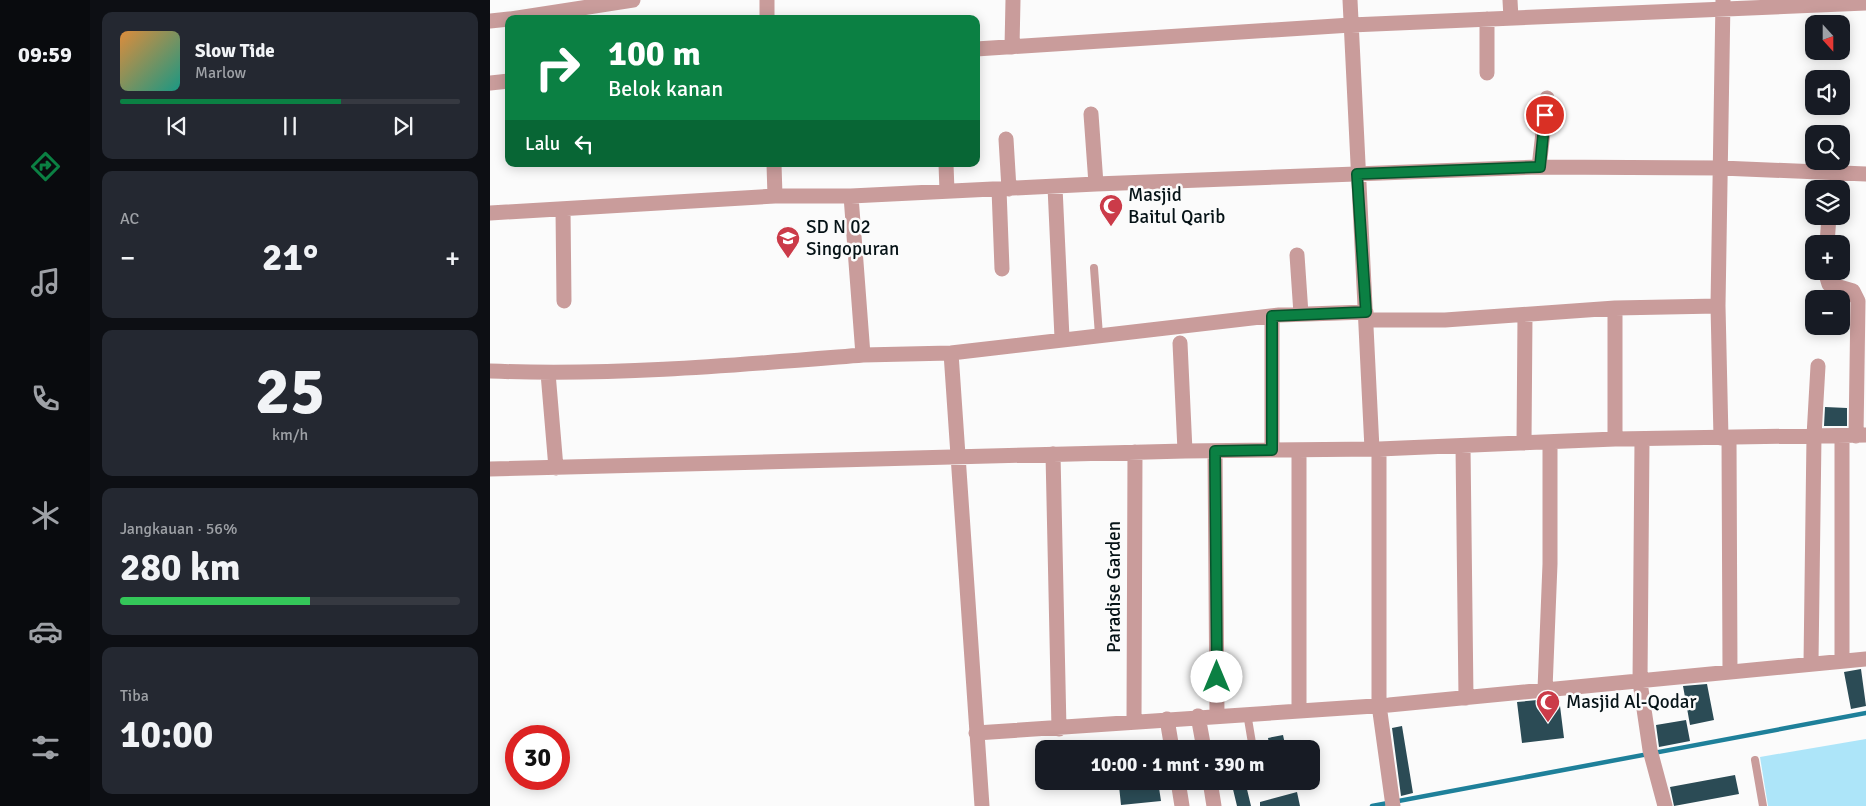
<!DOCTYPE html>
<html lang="id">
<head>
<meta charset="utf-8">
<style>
	body { margin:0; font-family:Signika,sans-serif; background:#242831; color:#f1f3f6; height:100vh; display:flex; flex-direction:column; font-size:19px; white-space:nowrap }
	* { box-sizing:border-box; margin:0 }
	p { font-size:16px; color:#9ea1a6 }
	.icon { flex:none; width:28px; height:28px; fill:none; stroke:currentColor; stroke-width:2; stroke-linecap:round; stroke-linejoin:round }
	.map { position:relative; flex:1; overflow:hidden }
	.details { display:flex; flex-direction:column; gap:12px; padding:12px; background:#0d0f14; width:400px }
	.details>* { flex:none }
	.top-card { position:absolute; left:15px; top:15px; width:475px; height:152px; border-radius:10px; box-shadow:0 2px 12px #0003; background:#0b8043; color:#fff; overflow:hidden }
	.needle { width:32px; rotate:159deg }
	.controls { position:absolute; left:1315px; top:15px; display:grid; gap:10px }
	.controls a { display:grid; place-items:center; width:45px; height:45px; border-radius:10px; background:#171b24; box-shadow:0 2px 12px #0003; font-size:25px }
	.speed { position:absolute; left:15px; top:725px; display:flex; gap:10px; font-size:25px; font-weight:700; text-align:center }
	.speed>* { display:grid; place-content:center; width:65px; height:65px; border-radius:50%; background:#171b24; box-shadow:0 2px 12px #0003; line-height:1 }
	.speed .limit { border:8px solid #d22; background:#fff; color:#111 }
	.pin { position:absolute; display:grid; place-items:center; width:42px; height:42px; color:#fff; margin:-21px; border:2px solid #fff; border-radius:50%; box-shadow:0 1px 5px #0007 }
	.me { position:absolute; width:55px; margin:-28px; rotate:0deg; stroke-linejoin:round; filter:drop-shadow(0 0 4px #0008) }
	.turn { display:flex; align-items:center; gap:18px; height:105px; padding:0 20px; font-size:22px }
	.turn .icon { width:65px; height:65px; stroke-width:2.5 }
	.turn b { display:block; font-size:35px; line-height:42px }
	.then { display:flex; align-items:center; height:48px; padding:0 20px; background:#0003; gap:10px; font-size:19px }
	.big { font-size:38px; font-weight:700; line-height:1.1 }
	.details .widget { flex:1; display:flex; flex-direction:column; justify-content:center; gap:8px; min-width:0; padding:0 18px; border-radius:10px; background:#242831 }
	.details .dial { align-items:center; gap:0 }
	.dial b { font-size:65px; line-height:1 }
	.song { display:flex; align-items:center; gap:15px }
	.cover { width:60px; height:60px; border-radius:8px; background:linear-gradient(135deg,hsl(30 70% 55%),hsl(170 70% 35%)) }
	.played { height:5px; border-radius:2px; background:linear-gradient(90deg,#0b8043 65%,#363941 65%) }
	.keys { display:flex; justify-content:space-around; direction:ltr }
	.heat { display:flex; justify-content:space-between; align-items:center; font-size:28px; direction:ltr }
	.charge { height:8px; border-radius:4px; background:linear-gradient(90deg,#34c759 56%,#363941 0) }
	.trip { position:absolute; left:545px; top:740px; width:285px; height:50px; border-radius:10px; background:#171b24; box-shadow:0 2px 12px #0003; font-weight:700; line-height:50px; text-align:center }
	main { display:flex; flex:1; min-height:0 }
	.tabs { display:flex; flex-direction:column; width:90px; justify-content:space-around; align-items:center; background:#090b0e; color:#9ea1a6 }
	.tabs .icon { width:35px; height:35px }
	.tabs .selected { color:#0b8043 }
	.tabs b { font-size:22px; color:#f1f3f6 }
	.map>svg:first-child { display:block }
</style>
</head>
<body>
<main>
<nav class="tabs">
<b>09:59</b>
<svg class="icon selected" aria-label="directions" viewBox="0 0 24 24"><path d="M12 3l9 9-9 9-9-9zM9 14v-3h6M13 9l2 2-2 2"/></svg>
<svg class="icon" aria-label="music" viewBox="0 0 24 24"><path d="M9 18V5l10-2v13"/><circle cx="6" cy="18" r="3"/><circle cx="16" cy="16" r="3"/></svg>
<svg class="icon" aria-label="phone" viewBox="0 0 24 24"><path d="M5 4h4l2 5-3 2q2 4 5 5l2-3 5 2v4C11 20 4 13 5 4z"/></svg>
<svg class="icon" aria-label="climate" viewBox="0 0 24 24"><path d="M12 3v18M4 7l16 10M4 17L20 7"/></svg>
<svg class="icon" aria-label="car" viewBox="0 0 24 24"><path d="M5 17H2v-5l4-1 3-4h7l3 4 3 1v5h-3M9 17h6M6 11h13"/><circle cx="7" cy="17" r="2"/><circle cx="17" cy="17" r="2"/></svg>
<svg class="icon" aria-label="filters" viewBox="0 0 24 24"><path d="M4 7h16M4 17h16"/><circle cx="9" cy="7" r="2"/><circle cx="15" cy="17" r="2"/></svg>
</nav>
<section class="details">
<div class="widget">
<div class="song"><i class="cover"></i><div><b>Slow Tide</b><p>Marlow</p></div></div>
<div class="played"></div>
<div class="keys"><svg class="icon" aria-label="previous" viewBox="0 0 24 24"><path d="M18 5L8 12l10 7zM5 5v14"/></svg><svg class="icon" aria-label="pause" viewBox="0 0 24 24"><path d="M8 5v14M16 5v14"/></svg><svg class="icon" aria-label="next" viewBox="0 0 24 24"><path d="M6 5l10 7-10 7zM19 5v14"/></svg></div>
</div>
<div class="widget"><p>AC</p>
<div class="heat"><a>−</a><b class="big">21°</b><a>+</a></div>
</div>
<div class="widget dial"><b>25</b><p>km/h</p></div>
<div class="widget"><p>Jangkauan · 56%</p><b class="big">280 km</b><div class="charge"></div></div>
<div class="widget"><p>Tiba</p><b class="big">10:00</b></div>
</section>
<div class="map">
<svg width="1376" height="806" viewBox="0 0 1376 806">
	<rect width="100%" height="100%" fill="#fbfbfb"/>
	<path fill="#ade5f9" d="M1376,739V806H1278L1270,757Z"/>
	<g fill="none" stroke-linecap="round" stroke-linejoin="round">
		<path stroke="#1e809a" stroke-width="4.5" d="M882,806L1376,713"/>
	</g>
	<path fill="#2b4b55" d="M1335,407L1357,408V426H1334Z
		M1371,669L1376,706L1361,709L1354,672Z
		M1217,684L1224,720L1200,725L1193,686Z
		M1069,698L1074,738L1032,743L1027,702Z
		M1196,720L1200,741L1169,747L1166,725Z
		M912,726L923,793L911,796L902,728Z
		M793,735L796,749H780L778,738Z
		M1245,775L1249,794L1184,806L1180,787Z
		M668,781L671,801L631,805L629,786Z
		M741,781H755L761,806H747Z
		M807,792L810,806H770V802Z"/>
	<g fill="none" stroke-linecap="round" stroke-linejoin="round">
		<path stroke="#c99c9b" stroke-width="8" d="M604,268L609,335
			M757,713L763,749
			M1265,760L1273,806"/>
		<path stroke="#c99c9b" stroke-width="15" d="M277,0V19
			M860,0L882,449
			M1020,0L1021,18
			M21,19L143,0
			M997,19V73
			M0,21L19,19
			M522,47L523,0
			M486,49L861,25L1376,3
			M0,83L19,81
			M601,114L606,184
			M516,139L519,189
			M284,164L285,196
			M456,164L457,191
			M1049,167L1057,98
			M565,187L572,338
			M509,189L512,269
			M1340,189L1341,173
			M361,196L373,355L461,353L789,315L876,312
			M73,209L74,301
			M0,213L285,196H361L606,184L1049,167L1231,168L1376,174
			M1337,244L1339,216
			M807,255L811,314
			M1335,271L1339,284L1363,291L1368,301L1366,436
			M782,316V450
			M877,320H955L1125,308L1228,306
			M690,343L695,451
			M461,353L492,806
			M0,371C125,376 248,365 373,355
			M58,373L66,468
			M1231,438L1228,306L1233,0
			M1239,438L1240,671
			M1125,439V308
			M1152,440L1150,682L1160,750L1175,806
			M1034,443L1035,315
			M973,446L976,698
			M889,449V705L903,806
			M809,450V709
			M725,451L727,715
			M563,454L569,729
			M0,469L695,451L889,449L1125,439L1376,435
			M1352,661V436
			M1321,663L1324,436L1328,366
			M1055,689L1060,564V442
			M708,716L714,749
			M677,719L682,749
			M644,722L645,452
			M486,733L899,705L1376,659
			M688,781L692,806
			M720,781L724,806"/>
	</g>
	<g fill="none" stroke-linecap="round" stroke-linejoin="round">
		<g stroke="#07532c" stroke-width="12">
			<path id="route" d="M727,677L725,451L782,450V316L876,312L867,174L1050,167L1055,115"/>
		</g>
		<use href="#route" stroke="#0b8043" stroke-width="9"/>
	</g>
	<defs>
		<g id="mosque-pin" transform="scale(1.25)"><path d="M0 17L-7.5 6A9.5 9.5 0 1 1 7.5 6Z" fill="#cb3b49" stroke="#fbfbfb"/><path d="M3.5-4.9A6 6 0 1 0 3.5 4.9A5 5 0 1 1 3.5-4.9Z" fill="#fff"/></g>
		<g id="school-pin" transform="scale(1.25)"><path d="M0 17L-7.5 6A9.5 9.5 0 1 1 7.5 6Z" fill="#cb3b49" stroke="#fbfbfb"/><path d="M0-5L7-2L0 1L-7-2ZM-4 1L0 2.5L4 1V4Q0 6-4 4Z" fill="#fff"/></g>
	</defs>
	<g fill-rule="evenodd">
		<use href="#mosque-pin" x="621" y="206"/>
		<use href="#school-pin" x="298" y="238"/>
		<use href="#mosque-pin" x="1058" y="702"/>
	</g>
	<g text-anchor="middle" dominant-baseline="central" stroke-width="5" stroke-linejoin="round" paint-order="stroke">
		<g font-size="19" fill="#061317" stroke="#fbfbfb" text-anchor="start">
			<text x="638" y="195">Masjid<tspan x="638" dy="22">Baitul Qarib</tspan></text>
			<text x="316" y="227">SD N 02<tspan x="316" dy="22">Singopuran</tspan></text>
			<text x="1076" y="702">Masjid Al-Qodar</text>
		</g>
		<g font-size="19" fill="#061317" stroke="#fbfbfb">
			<text transform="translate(624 587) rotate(-90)">Paradise Garden</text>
		</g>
	</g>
</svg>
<div class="controls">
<a><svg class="needle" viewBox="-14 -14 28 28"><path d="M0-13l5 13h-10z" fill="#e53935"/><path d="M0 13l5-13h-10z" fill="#9ea1a6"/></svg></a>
<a><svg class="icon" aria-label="sound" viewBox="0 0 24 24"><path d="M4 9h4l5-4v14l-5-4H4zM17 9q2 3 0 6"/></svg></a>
<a><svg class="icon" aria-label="search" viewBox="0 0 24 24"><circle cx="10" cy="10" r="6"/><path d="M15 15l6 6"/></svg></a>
<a><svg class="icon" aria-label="layers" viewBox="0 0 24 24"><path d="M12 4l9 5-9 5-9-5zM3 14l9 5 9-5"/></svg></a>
<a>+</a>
<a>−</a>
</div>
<div class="speed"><div class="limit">30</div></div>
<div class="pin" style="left:1055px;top:115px;background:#d93025"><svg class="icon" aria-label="arrive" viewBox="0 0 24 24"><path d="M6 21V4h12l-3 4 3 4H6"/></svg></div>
<svg class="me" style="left:727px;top:677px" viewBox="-20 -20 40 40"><circle r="19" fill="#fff"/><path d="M0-13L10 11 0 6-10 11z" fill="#0b8043"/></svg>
<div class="trip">10:00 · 1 mnt · 390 m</div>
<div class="top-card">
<div class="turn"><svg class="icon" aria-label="right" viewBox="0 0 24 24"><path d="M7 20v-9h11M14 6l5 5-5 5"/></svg><div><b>100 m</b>Belok kanan</div></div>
<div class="then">Lalu<svg class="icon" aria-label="left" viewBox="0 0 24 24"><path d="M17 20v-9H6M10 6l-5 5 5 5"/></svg></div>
</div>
</div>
</main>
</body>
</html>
